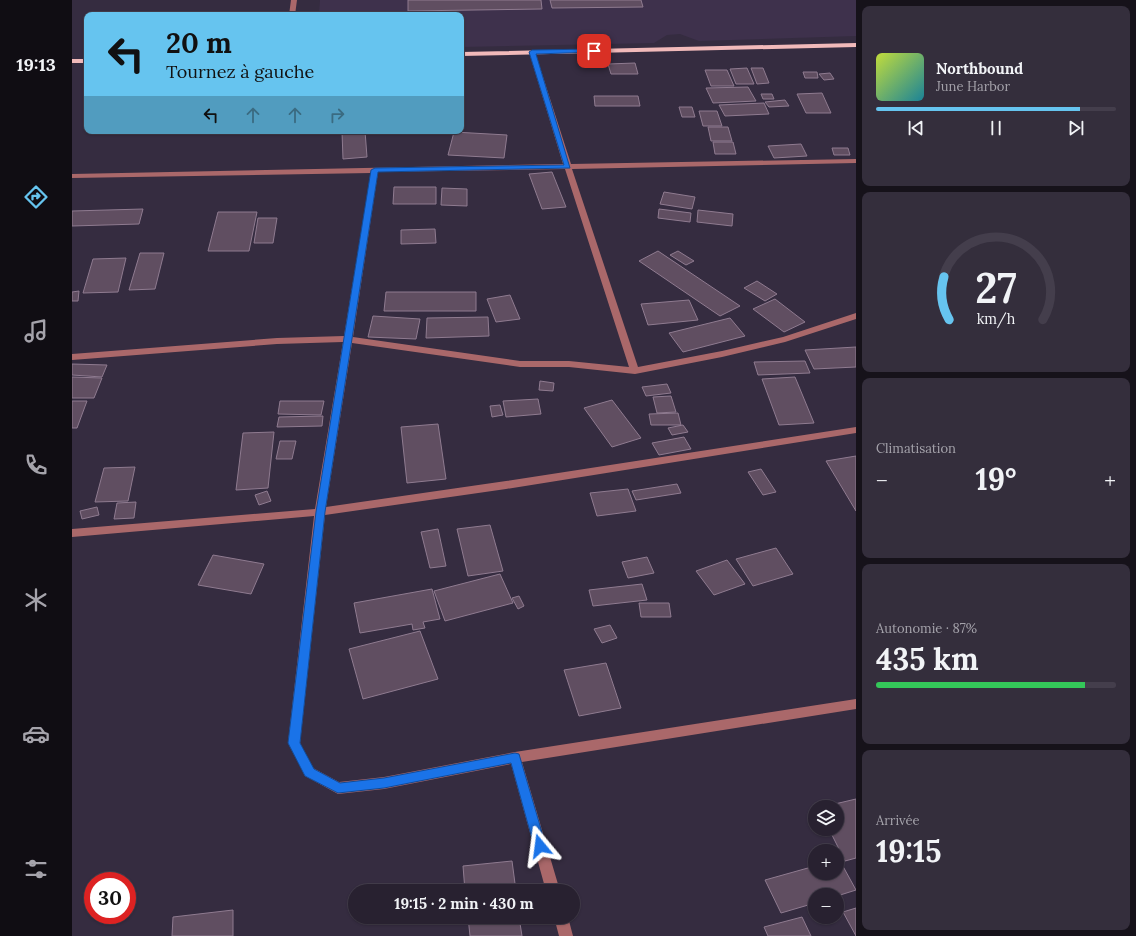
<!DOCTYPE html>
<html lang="fr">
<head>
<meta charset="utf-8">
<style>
	body { margin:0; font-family:Lora,serif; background:#342e3c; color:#f1f3f6; height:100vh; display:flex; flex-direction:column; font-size:15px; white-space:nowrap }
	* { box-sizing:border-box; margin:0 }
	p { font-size:13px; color:#a5a3ab }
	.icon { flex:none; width:22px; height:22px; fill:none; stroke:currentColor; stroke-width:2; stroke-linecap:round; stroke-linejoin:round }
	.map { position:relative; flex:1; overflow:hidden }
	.details { display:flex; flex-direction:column; gap:6px; padding:6px; background:#16121a; width:280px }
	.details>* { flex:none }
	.top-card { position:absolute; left:12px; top:12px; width:380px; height:122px; border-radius:8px; box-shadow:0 1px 3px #0004,0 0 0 1px #443e4c; background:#66c4ef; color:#111; overflow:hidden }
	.controls { position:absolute; left:736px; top:800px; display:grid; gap:8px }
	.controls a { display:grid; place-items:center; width:36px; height:36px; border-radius:50%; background:#282130; box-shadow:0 1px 3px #0004,0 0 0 1px #443e4c; font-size:20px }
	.speed { position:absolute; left:12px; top:872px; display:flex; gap:8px; font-size:20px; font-weight:700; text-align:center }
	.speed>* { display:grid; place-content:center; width:52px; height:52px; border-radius:50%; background:#282130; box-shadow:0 1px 3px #0004,0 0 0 1px #443e4c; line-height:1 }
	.speed .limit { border:6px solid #d22; background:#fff; color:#111 }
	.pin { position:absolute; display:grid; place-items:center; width:34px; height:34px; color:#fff; margin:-17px; border-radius:8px; box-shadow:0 2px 6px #0006 }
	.me { position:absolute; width:44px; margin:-22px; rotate:344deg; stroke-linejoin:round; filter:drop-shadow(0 0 3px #0008) }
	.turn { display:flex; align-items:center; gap:14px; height:84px; padding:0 16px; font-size:18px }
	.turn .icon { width:52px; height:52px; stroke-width:2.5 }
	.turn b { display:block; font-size:28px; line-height:34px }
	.lanes { display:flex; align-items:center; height:38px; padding:0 16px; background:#0003; justify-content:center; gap:20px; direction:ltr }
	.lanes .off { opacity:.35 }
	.big { font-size:30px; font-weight:700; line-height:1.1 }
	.details .tile { flex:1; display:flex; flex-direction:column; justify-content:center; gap:6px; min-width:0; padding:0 14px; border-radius:8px; background:#342e3c }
	.details .dial { align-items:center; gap:0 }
	.dial svg { height:104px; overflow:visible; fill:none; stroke:#443e4c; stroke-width:7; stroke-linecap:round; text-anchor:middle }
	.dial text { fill:#f1f3f6; stroke:none }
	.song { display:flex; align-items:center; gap:12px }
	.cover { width:48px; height:48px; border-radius:6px; background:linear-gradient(135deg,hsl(70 70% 55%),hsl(190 70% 35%)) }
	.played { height:4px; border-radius:2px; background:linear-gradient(90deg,#66c4ef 85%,#443e4c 85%) }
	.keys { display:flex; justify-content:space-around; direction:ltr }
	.heat { display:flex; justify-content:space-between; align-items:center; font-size:22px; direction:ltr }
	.charge { height:6px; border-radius:3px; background:linear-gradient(90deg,#34c759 87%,#443e4c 0) }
	.trip { position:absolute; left:276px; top:884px; width:232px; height:40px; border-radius:20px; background:#282130; box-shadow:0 1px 3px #0004,0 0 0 1px #443e4c; font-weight:700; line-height:40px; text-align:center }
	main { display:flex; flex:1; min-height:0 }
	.tab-bar { display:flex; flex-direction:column; width:72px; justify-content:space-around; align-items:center; background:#100d13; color:#a5a3ab }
	.tab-bar .icon { width:28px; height:28px }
	.tab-bar .active { color:#66c4ef }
	.tab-bar b { font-size:18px; color:#f1f3f6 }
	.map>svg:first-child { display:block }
</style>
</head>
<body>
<main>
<nav class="tab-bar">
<b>19:13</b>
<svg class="icon active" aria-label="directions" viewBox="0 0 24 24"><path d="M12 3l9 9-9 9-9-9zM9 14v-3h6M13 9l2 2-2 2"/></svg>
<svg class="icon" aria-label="music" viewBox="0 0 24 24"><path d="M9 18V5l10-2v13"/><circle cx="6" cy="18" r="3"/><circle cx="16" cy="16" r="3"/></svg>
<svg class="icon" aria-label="phone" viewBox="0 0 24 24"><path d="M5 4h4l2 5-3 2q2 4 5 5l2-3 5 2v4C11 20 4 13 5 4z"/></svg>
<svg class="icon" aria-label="climate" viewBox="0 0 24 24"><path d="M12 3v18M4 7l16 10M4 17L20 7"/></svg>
<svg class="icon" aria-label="car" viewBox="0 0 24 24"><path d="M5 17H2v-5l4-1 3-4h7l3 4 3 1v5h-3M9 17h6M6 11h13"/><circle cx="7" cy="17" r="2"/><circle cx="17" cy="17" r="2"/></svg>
<svg class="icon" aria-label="filters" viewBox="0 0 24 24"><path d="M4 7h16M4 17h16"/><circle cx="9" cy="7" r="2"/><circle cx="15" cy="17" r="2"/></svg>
</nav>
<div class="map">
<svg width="784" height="936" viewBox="0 0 784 936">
	<rect width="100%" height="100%" fill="#352c40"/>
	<path fill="#3e314c" d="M248,0H784V36L627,41L608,34L595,35L582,43L389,47V15H247Z"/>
	<path fill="#604e61" stroke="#8f7b90" d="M336,0H469L470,9L336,11Z
		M478,0H569L571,7L480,8Z
		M563,63L566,74H539L536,64Z
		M675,68L682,84H664L658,69Z
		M679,68H691L697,83L685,84Z
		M633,70H655L662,86H639Z
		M731,72H745L746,78H733Z
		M758,73L762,79L752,80L747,74Z
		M676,87L684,101L641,103L634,88Z
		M750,93L759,113H734L725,94Z
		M689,94H700L702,99H691Z
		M522,96H566L568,106H523Z
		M713,100L717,106L697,107L693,102Z
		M692,103L697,114L653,116L647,105Z
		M607,107H620L623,117H610Z
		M627,111H645L650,126H631Z
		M636,127H656L660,141H639Z
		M293,131L295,157L271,159L270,132Z
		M382,132L435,135L432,158L376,155Z
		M641,142H661L664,154H643Z
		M729,144L735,156L702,158L696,146Z
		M760,148H776L778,155H762Z
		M480,172L494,207L470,209L457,174Z
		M322,187H364V204H321Z
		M370,188L395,189V206L369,205Z
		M592,192L623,197L620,209L588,204Z
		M71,209L67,224L0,226V211Z
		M587,209L619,213L618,222L586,218Z
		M626,210L661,214L660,226L625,222Z
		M146,212H185L177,251H136Z
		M186,218H205L201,243H182Z
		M363,229L364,243L329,244V230Z
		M586,251L668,306L648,316L567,261Z
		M606,251L622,261L614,265L598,255Z
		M68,253H92L83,289L57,290Z
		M54,258L46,292L11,293L21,259Z
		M685,281L705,294L693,301L672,288Z
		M7,291L6,301H0V292Z
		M314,292H404V311H312Z
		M438,295L448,319L424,322L415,299Z
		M703,299L733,322L712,332L681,309Z
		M617,300L626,320L576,325L569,304Z
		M301,316L348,319L344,339L296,337Z
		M416,317L417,336L354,338L355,318Z
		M658,318L673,336L611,352L597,333Z
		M784,347V367L742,369L733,350Z
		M733,361L738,373L686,375L682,362Z
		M0,364L35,365L30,377L0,375Z
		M0,377L30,378L22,398H0Z
		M723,377L742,423L707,425L690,379Z
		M468,381L482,383L481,391L467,390Z
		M595,384L599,393L574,396L570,387Z
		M599,396L604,412L585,413L581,397Z
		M466,399L469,414L434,417L431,401Z
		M540,400L569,438L540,447L512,408Z
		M0,401H15L5,428H0Z
		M208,401H252L249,415L206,414Z
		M428,405L431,415L420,417L418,406Z
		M606,413L609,425H579L577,414Z
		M251,416L250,426L205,427L207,417Z
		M366,424L374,479L335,483L329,427Z
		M611,425L616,432L600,435L596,428Z
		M202,432L196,488L164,490L171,433Z
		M612,437L619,449L587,455L580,443Z
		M208,441H224L220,459H204Z
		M784,456V511L754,461Z
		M63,467L56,501L23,502L32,468Z
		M689,469L704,492L691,495L676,472Z
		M605,484L609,493L564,500L560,491Z
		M556,489L564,511L525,516L518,493Z
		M195,491L199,501L187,505L183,495Z
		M64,502L62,518L42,519L45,503Z
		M25,507L27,515L10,519L8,511Z
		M418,525L431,571L396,576L385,529Z
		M366,529L374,566L358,568L349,532Z
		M704,548L721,574L681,586L664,559Z
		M141,555L192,564L179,594L126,585Z
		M575,557L582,573L556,578L550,562Z
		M655,560L673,584L642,595L624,571Z
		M428,574L441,603L373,621L362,591Z
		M570,584L575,600L521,606L517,590Z
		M360,589L368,619L351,622L353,628L341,630L340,624L288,633L282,603Z
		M447,596L452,606L446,609L440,598Z
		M567,603H597L599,617H569Z
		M538,625L545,638L530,643L522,629Z
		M348,631L366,679L291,699L277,649Z
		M534,663L549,708L507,716L492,670Z
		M784,799V858L773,861L757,829H765V807H750Z
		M767,859L784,890L765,896L743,895V903L709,913L693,880L743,866V873H765V860Z
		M440,861L444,891H393L391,866Z
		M784,908V936L771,912Z
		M161,910V936H100L101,917Z
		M396,917H447L450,936H398Z
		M730,917L739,936H696L692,927Z"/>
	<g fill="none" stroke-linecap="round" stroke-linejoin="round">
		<path fill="#aa686a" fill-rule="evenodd" d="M219,0H225L223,15H217Z
			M460,50L463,52L499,164L784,159V163L500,169L566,367L650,351L711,337L784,313V319L713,342L650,357L563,374L497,367H448L280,343L254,507L434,481L784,427V433L434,489L253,515L228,743L241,768L267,782L312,777L443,752L784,699V709L450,762L488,891H474L439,764L312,789L266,794L233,776L216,743L242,516L0,537V529L243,509L271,342L205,344L0,360V354L205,338L272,336L299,173L0,178V174L491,164L457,52ZM493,169L557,367L497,361H448L281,337L306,172Z
			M482,917H496L501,936H487Z"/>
		<path fill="#f1baba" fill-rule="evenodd" d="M784,43V47L389,56V52Z
			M0,59H15V63H0Z"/>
	</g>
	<path fill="#1a73e8" stroke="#114b97" d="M522,49L525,51L524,52L464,54L498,168L306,172L253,512L228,743L242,769L268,783L312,778L443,753L447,754L474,846L473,851L468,852L464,851L462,846L439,763L312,788L266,793L233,776L216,743L244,512L299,170L303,168L492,165L457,52L460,50Z"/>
</svg>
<div class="controls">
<a><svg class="icon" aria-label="layers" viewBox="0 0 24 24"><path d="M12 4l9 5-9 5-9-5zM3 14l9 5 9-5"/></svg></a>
<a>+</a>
<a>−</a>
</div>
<div class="speed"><div class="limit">30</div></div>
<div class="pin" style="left:522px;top:51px;background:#d93025"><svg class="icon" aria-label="arrive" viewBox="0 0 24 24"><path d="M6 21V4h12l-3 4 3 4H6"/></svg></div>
<svg class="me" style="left:468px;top:846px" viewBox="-20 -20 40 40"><path d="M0-17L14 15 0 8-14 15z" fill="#1a73e8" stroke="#fff" stroke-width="4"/></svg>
<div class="trip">19:15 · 2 min · 430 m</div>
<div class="top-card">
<div class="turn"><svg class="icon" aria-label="left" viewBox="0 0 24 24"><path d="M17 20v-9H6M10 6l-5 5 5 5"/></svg><div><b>20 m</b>Tournez à gauche</div></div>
<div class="lanes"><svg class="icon" aria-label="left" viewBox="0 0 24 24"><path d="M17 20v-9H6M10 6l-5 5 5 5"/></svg><svg class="icon off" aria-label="ahead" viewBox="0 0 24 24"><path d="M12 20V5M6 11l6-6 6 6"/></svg><svg class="icon off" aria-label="ahead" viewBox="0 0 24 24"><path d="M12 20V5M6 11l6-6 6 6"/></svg><svg class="icon off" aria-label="right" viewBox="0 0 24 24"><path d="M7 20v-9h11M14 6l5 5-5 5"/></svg></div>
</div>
</div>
<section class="details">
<div class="tile">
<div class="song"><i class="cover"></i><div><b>Northbound</b><p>June Harbor</p></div></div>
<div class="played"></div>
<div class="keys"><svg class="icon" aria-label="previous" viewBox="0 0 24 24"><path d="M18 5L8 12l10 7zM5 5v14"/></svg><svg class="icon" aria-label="pause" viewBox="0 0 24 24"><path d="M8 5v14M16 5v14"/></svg><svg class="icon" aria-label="next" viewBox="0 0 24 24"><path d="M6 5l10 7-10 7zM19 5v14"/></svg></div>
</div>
<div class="tile dial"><svg viewBox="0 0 100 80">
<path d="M14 69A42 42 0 1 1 86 69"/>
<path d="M14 69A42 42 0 0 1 10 36" stroke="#66c4ef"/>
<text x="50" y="56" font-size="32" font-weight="700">27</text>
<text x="50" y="72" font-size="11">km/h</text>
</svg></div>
<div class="tile"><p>Climatisation</p>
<div class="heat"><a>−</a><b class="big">19°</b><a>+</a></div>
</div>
<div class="tile"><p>Autonomie · 87%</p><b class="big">435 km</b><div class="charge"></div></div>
<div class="tile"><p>Arrivée</p><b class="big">19:15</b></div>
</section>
</main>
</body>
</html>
